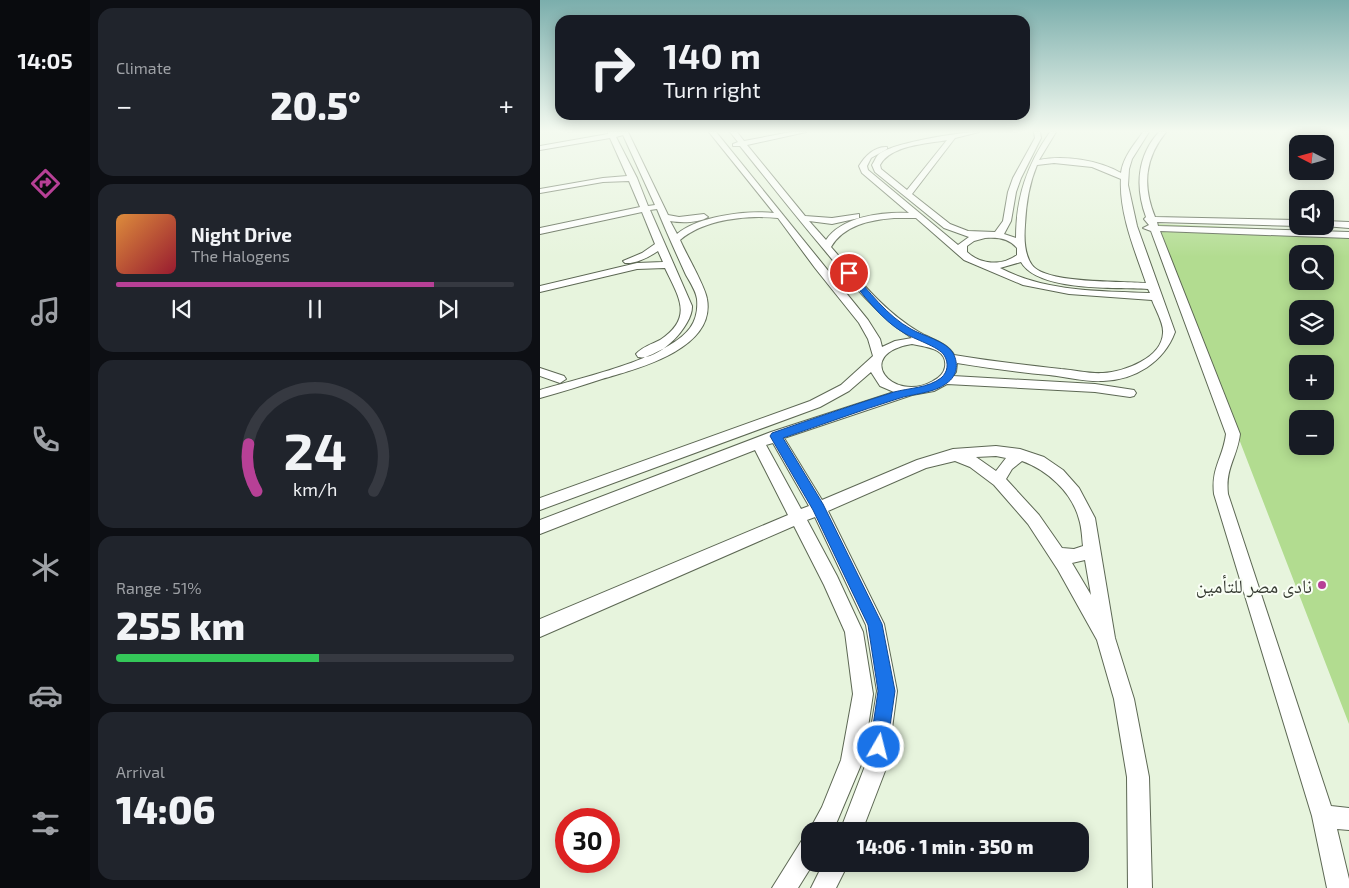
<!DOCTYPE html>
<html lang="en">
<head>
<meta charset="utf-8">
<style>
	body { margin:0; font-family:"Exo 2","Noto Naskh Arabic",sans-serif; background:#20242c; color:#f1f3f6; height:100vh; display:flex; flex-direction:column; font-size:19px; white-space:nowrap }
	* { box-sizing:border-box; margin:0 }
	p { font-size:16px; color:#9ea1a6 }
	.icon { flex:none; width:28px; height:28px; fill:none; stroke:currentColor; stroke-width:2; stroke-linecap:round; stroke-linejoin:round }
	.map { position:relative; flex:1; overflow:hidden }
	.details { display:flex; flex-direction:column; gap:8px; padding:8px; background:#0d0f14; width:450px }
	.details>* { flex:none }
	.top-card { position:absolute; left:15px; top:15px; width:475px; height:105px; border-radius:15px; box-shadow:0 2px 12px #0003; background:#171b24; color:#f1f3f6; overflow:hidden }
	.needle { width:32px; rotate:276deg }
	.fabs { position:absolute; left:749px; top:135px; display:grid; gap:10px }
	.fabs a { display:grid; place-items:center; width:45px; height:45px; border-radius:10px; background:#171b24; box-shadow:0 2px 12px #0003; font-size:25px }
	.speed { position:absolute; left:15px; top:808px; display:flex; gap:10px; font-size:25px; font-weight:700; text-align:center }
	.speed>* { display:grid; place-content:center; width:65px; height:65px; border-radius:50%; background:#171b24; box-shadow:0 2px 12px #0003; line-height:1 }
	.speed .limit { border:8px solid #d22; background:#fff; color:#111 }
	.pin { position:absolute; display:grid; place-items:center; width:42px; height:42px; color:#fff; margin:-21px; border:2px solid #fff; border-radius:50%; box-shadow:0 1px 5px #0007 }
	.me { position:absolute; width:55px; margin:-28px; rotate:8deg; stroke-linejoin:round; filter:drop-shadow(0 0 4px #0008) }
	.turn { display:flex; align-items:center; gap:18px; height:105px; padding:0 25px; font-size:22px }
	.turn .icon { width:65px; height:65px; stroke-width:2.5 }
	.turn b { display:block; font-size:35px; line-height:42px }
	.big { font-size:38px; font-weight:800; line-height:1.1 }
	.details .tile { flex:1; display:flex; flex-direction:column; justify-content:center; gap:8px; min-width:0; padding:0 18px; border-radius:15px; background:#20242c }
	.details .dial { align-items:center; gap:0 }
	.dial svg { height:130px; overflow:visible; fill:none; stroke:#363941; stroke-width:7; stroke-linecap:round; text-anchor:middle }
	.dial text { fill:#f1f3f6; stroke:none }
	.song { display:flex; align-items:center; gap:15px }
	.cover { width:60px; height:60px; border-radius:8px; background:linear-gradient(135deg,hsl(30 70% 55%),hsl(350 70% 35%)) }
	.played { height:5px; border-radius:2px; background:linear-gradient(90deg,#b74096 80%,#363941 80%) }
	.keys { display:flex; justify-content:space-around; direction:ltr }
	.heat { display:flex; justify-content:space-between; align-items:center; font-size:28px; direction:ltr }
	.charge { height:8px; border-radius:4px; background:linear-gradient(90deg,#34c759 51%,#363941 0) }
	.trip { position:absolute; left:261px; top:822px; width:288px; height:50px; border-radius:15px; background:#171b24; box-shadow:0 2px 12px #0003; font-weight:800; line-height:50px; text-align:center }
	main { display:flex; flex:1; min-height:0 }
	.tabs { display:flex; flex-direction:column; width:90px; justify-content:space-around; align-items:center; background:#090b0e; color:#9ea1a6 }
	.tabs .icon { width:35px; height:35px }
	.tabs .on { color:#b74096 }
	.tabs b { font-size:22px; color:#f1f3f6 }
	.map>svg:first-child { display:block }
</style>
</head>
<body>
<main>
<nav class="tabs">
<b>14:05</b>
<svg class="icon on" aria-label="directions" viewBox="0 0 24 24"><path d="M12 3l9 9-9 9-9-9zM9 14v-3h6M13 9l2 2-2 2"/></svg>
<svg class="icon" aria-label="music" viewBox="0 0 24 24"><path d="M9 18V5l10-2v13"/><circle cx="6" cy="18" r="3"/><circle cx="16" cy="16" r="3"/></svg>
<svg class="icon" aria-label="phone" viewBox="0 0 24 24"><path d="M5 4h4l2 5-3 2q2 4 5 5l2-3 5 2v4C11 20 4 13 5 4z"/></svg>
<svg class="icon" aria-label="climate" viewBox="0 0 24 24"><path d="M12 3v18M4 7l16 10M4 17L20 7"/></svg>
<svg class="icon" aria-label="car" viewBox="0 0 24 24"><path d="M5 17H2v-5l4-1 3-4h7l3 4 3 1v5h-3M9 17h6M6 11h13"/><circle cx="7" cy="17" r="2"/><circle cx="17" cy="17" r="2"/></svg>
<svg class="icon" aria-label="filters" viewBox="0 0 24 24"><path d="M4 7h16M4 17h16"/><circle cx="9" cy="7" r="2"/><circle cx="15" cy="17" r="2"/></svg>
</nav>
<section class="details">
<div class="tile"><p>Climate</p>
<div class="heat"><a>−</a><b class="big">20.5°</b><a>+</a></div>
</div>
<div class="tile">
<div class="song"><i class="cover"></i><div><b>Night Drive</b><p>The Halogens</p></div></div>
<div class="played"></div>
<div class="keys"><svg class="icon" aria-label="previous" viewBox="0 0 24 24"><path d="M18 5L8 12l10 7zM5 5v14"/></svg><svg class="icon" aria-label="pause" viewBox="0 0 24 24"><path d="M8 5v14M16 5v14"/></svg><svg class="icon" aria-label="next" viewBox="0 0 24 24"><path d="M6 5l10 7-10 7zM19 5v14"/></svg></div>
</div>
<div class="tile dial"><svg viewBox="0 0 100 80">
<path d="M14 69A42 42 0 1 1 86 69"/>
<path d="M14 69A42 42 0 0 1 9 40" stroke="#b74096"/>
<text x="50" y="56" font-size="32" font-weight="700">24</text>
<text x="50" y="72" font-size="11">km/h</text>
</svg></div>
<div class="tile"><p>Range · 51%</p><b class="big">255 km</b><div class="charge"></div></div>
<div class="tile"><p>Arrival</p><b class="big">14:06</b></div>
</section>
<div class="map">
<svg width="809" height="888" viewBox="0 0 809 888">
	<rect width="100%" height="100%" fill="#e7f4dd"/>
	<path fill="#b2dc90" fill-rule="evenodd" d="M616,224L809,232V724ZM758,254H785V281H758ZM758,309H785V336H758ZM758,364H785V391H758ZM758,419H785V446H758Z"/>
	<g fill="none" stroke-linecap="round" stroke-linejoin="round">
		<g stroke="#5d6854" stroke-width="2">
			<path id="minor" d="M68,132H88L128,215L139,217L164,214L168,217C159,223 141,223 130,221L137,234C158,216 207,210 234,213L169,132H176L328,320L340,339L342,347L355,341L372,338C337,315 312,284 286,252C257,218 229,182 200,146H193V144L198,142L190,132H197L204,141L251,132H266L207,145L265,216L292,218L319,214V218L292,224L269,221L286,240C302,216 343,212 369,213L322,173L319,166C325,156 335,146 347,147V149L331,158L327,166L328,170L418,245L429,237L404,228L335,172L332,165C334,162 336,157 338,155C350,143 421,132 439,132L415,138L372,194L410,224L428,231L455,232L463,221L468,192L473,178L495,138L494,132H500L501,138L481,178L476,192L471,221L464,234L476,238C476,197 487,165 510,132H516L499,160C525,155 558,160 581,173C583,157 594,145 603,132H609L592,159L589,169L588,185L597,226L635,332C624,362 595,380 563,381C546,382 527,377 509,375C478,372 448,368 417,363L416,372L413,376L555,384L594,390L596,393L594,396L590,397L555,392L407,384L394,391L372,395L244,438L282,500L377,460L413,449L456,446L480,449L504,457L523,470L539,488L555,518L575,638L594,699L609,777L612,888H588L587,777L574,699L557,640L518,570L488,524L454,485L430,467L415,461L386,468L288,511L344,624L357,691L347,766L322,831H300L325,766L337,691L326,625L275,517L267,520L297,576L323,632L333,694L323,760L293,831H270V834L269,831L282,807L301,760L313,694L305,632L284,585L254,526L0,637V619L248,515L215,450L0,534V520L231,432L354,392L340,386L331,372L309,391L280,407L0,510V498L270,401L301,385L333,356L328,339L319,323L275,268L238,218C207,215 165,219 140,240C146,254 165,286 167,299C176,349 97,369 62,379C41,386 21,392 0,398V390C39,378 126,360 150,328C156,320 158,309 157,299C156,291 150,282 146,275C136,253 126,231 117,209L110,210L152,306C153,326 118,362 98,357L96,354C102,347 112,344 120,340C154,317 139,298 125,268L97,269L0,292V286L97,263L123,262L118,251C109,257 96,264 85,263L83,261L102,253L115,244L102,212L0,234V228L100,207L89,181L63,182L0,193V189L63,178L87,176L70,138L0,150V146L68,134ZM83,135L115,205L108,206L97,178L76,137ZM407,140L367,190L341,169L340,165C351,145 386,144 407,140ZM514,163L552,167L581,179C579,213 595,251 606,283C582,281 506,284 492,265C484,254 484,238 485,225C486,204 489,184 497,165ZM354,218H376L424,260L483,285L529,294L612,300C615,309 624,323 623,333C622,358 584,372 563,373C550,374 535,370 521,369C485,365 450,361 414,355C408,343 391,339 379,332C343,311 318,278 291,247C304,225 330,220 354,218ZM445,238C457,237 469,238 477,248V255C462,266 441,265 427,252V246L434,241ZM481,262C498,292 576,287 608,289L610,293C560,291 506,292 460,268ZM372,344C385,347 408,348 405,367C404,373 399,378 393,381C352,404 312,354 372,344ZM233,443L269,506L261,509L226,445ZM456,456L466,458L456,471L436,457ZM482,461C507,470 532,492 539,519C542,528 542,538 543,546L534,549L522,548L499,515L466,479L472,469ZM545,560L551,595L532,563Z
				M619,132H626C605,158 602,185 615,217L758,220V226L617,222L618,226L809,232V238L620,231L700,434C697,458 685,468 688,494L791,806L809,808V830L797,829L809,879V888H787L772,816L674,494C671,468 683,458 686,434L611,231L603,228L609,225L604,219L606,217C595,187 597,156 619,132Z
				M785,221L809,222V228L784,226Z
				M0,368L24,376L26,379L20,383L0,376Z
				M270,836V864H273L258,888H232L262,840Z
				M283,864H308L296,888H271Z"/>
		</g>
		<use href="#minor" fill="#fff" fill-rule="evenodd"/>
	</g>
	<linearGradient id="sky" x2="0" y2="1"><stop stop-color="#7baeac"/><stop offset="0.51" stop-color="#f4faf0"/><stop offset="1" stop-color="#f4faf0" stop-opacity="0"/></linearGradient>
	<rect width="809" height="257" fill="url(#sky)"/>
	<path fill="#1a73e8" stroke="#114b97" d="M306,271H311C329,291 347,316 371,329C383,336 406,341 413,353C419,364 417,376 407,383C393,394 374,393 357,399C319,411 281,425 243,438L283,504L342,624L355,691L347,747L345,753L339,756L333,753L330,747L338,691L328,625L273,510L230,436L232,433C272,419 313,405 354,392C369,388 388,388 401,378C408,372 409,363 404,355C399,347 374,339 364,333C341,320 323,294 306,274Z"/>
	<circle fill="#b74096" stroke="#f9fef5" stroke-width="2" cx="782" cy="585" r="5"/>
	<g text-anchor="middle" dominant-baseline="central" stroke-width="4" stroke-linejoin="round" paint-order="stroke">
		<g font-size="19" fill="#373c33" stroke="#f9fef5" text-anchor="end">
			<text x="772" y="585">نادى مصر للتأمين</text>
		</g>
	</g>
</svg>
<div class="fabs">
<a><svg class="needle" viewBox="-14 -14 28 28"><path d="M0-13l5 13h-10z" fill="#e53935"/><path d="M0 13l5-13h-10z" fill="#9ea1a6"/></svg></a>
<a><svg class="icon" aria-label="sound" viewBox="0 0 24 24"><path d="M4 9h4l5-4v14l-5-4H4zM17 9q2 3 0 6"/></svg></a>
<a><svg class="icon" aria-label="search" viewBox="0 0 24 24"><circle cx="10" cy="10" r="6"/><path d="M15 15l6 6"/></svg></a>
<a><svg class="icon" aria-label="layers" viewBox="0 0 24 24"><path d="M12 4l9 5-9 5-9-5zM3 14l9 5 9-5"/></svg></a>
<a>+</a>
<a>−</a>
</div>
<div class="speed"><div class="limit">30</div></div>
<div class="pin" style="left:309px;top:273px;background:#d93025"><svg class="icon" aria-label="arrive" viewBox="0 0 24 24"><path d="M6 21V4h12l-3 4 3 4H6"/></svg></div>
<svg class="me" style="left:339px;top:747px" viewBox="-20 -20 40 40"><circle r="17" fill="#1a73e8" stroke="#fff" stroke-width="3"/><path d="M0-11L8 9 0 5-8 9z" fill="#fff"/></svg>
<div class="trip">14:06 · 1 min · 350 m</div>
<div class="top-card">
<div class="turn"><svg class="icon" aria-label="right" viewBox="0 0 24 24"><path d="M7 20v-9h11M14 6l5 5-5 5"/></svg><div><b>140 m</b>Turn right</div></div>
</div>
</div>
</main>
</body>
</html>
